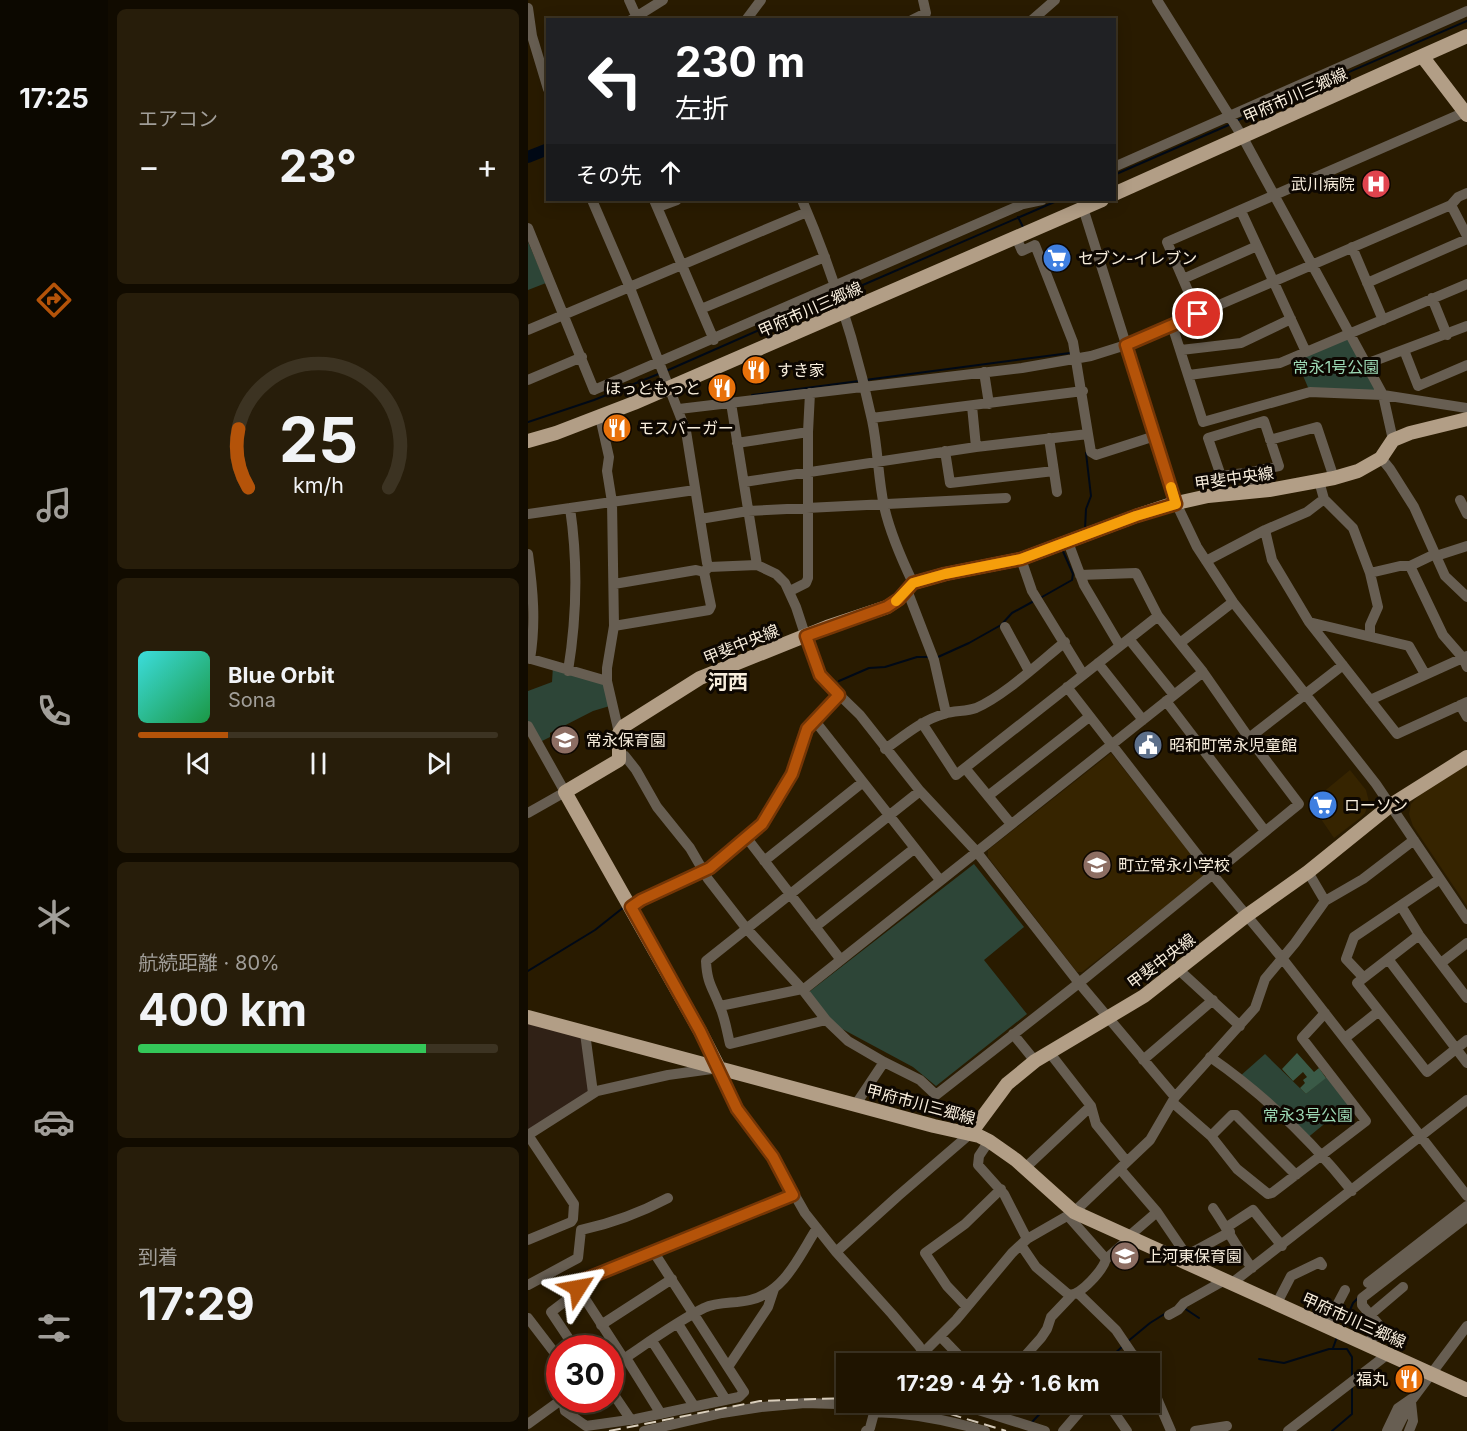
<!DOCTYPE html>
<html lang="ja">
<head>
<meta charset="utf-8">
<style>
	body { margin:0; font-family:Inter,"Noto Sans JP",sans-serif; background:#271d0a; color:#f1f3f6; height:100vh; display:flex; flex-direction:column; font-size:22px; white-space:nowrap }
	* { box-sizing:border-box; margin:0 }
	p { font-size:20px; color:#a19e99 }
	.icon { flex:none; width:33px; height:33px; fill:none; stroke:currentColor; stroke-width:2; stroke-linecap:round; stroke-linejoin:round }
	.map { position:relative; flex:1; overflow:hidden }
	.sheet { display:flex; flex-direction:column; gap:9px; padding:9px; background:#110b00; width:420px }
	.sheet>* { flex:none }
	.top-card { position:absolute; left:18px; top:18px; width:570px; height:183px; border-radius:0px; box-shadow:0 3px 15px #0003,0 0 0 2px #3c3322; background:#202124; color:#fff; overflow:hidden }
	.speed { position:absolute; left:18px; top:1335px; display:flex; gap:12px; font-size:30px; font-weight:700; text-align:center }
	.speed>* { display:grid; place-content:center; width:78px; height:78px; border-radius:50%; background:#1f1400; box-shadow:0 3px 15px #0003,0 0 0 2px #3c3322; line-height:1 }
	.speed .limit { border:9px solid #d22; background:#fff; color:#111 }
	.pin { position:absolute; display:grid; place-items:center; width:51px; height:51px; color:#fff; margin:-26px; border:3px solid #fff; border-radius:50%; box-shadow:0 2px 6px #0007 }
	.me { position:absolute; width:66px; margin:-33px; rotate:56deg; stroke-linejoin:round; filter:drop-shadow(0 0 4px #0008) }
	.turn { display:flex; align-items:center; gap:21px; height:126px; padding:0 30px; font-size:27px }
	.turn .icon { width:78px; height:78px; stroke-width:2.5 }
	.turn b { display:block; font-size:42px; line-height:51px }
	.then { display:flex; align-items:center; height:57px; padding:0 30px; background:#0003; gap:12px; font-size:22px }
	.big { font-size:45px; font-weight:700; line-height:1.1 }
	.sheet .tile { flex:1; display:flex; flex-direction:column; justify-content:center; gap:9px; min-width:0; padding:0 21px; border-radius:9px; background:#271d0a }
	.sheet .dial { align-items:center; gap:0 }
	.dial svg { height:156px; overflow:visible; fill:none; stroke:#3c3322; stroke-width:7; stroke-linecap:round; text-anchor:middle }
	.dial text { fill:#f1f3f6; stroke:none }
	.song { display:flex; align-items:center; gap:18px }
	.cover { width:72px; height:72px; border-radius:9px; background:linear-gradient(135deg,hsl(180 70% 55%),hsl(140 70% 35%)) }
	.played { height:6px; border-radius:3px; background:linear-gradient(90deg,#b45309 25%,#3c3322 25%) }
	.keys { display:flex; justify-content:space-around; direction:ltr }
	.heat { display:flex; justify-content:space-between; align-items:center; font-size:33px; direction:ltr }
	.charge { height:9px; border-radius:4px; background:linear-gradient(90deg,#34c759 80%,#3c3322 0) }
	.trip { position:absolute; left:308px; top:1353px; width:324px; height:60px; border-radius:0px; background:#1f1400; box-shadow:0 3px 15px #0003,0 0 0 2px #3c3322; font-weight:700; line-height:60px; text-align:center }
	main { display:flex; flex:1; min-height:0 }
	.tabs { display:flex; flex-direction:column; width:108px; justify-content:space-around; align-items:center; background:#0c0800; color:#a19e99 }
	.tabs .icon { width:42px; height:42px }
	.tabs .on { color:#b45309 }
	.tabs b { font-size:27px; color:#f1f3f6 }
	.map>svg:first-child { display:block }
</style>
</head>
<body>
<main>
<nav class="tabs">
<b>17:25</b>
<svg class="icon on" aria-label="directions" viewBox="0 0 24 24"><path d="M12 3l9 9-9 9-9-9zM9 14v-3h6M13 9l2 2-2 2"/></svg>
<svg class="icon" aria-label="music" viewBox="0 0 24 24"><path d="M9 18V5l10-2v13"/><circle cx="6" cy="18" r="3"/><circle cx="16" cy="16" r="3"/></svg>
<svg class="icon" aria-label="phone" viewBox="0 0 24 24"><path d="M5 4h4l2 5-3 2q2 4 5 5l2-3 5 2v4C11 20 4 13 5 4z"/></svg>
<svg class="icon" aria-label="climate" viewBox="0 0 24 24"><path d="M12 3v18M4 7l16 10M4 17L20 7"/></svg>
<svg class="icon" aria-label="car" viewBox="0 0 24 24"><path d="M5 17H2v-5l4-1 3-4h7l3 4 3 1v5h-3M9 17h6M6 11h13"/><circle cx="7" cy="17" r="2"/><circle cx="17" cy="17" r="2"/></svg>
<svg class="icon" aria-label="filters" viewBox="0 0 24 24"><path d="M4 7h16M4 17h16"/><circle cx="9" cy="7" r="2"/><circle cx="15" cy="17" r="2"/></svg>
</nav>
<section class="sheet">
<div class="tile"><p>エアコン</p>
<div class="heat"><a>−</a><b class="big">23°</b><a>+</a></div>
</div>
<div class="tile dial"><svg viewBox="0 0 100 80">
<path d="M14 69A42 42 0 1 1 86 69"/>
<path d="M14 69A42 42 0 0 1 9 39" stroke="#b45309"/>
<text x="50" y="56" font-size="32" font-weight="700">25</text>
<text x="50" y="72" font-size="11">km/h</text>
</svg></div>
<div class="tile">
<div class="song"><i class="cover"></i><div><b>Blue Orbit</b><p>Sona</p></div></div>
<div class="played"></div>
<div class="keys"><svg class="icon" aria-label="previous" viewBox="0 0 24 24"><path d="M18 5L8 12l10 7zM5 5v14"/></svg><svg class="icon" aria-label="pause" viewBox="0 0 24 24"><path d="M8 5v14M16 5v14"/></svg><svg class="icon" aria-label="next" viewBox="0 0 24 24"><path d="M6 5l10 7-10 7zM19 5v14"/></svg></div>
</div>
<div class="tile"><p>航続距離 · 80%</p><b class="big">400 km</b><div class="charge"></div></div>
<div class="tile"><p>到着</p><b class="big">17:29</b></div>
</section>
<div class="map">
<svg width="939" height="1431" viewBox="0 0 939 1431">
	<rect width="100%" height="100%" fill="#291b00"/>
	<path fill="#362400" d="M583,753L679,874L554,972H549L460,857V850Z
		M939,764V906L885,826L881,814L883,804L893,793Z
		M822,770L838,790L841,802L837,813L831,819L806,838L782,803Z"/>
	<path fill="#302116" d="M0,1017L57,1033L65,1093L0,1135Z"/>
	<path fill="#2d4537" d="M0,242L18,283L0,290Z
		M822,334L855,395L782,392L767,357Z
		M25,666L79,681L85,705L65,711L22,733V737L10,743L0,726V691L24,682Z
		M446,864L496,927L456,960L499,1014L408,1086L385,1067L305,1024L281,992Z
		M737,1054L778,1094L802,1074L823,1102L778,1139L711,1077Z"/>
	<path fill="#3a5a47" d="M769,1053L786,1072L791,1068L798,1078L778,1094L772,1088L777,1083L775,1080L779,1077L775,1072L765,1081L754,1069Z"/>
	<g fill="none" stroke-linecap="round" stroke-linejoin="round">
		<path stroke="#000916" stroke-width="2" d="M708,121L939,21
			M586,175L703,124
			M490,217L495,227
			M314,294L531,200
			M138,371L306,297
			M337,380L542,353
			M113,381L120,391
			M224,395L331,381
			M0,422L66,400L133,373
			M557,529L558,509L563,496L558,453
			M514,597L544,580L545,574L534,549
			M410,657L441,643L473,625L484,613L506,601
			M311,681L341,668L357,667L389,657H402
			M0,971L67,930L96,907
			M656,1308L671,1318
			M814,1329L825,1303L831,1297
			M599,1342L622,1323L638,1313
			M805,1348L809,1337
			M731,1359L756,1363L801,1349H819L824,1357V1375
			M575,1364L595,1346
			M504,1422L523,1402
			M804,1431L824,1414V1387"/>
		<path stroke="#000916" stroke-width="12" d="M0,157L20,149"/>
		<path stroke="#675e52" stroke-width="10" d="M101,0L110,20
			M629,0L714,136L855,395L865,440
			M0,8L4,36L20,89
			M103,20L135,0
			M218,20L233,0
			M384,20L398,13L395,0
			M504,20L527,0
			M586,167L939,11
			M64,200L102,288L158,431L179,563L181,567L229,565L248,574L257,583L268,607L288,668L296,680L332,715L392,791L448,851L551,983L647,1097
			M126,200L186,340
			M274,200C304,270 328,345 344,420C350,448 350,478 356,506C362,533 373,558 385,583
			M923,205L939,236
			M130,207L149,200
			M555,208L648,503L669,547L705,602L848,784L939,919
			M713,211L778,352
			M0,228L66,390L495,204L514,200
			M824,247L855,320
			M655,279L729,246
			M839,283L939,239
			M904,298L919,335
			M173,309L297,257
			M670,314L639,242L937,112
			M644,325L675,422L782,392L855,395L939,408
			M0,330L279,212
			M653,350L713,343L763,319
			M876,350L890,386L939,365
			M838,364L939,326
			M456,372L461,404
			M661,375L752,363L939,284
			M0,380L54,357
			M203,403L229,565
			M444,406L448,447
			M151,409L494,368L563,356L598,345L923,205L930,197L939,193
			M72,417L81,457L79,471L84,502L86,626L79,668V681L91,733
			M344,418L555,391
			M560,434L563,452L568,455L627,436
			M521,438L529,492
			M742,440L789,427L806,478
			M209,443L280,432
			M417,451L422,483L526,471
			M853,458L862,469L886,507L917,576L939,597
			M724,472L751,466L736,421L680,438L693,476L724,472L728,491
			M791,481L796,499L825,528L842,573L850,607L842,625V636
			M216,482L448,447L560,434L545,342L507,245L494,251L488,237
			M932,500L939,514
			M0,514L167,490
			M172,519L220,511L478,498
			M737,530L779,512L796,499
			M540,542L556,585L592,646
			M0,554C5,590 8,623 2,659
			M908,556L939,546
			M493,559L504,591L555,674
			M678,561L737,530L744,560L781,622L869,734L939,702
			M882,566L915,635L935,658L939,667
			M842,573L872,566H882L907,554
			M86,584L168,570L176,572L181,567
			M379,590L406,660L418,713
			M262,591L278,583L280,578V432L282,393
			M781,622L881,646L897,674
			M86,626L181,610L183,606L176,572
			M477,627L501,671
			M601,639L646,695
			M652,643L705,602
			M0,658L79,681
			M570,663L615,720
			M40,671C49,616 50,562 42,508
			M539,687L685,875L754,958L939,1196
			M842,700L939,656
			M638,701L737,831
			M932,705L939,717
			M287,721L412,880
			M394,723L428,775L630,616
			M0,726L37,792L0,813
			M721,738L815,665
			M357,749C376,736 394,720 416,714C426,710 437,712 448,708C476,696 512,662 537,642
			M91,755L97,756L108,770L129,807L162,848L180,879L218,928L274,989L298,1020L320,1041L356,1062L392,1080L408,1095L551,983L771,804L721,738L675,672L630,616L608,573L552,575
			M437,768L483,824
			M460,796L561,717
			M218,837L313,960
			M236,861L335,782
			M780,872L797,901
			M873,906L891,935L939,998
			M103,907L113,900L182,868L234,824L264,774L280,729L311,695
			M287,927L387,848
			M891,935L829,983L899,1072L939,1040
			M860,959L939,1063
			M913,963L939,943
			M651,970L712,1026
			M835,977L818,959L826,937L912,879
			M275,990L675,672
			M192,1006L274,989
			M298,1020L202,1044C199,1032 197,1018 192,1007C185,988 179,984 178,961L392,791
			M57,1033L65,1093
			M485,1034L507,1061
			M817,1038L851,1011
			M521,1052L563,1106L568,1124L599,1162
			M682,1057C737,1095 782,1139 824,1191
			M615,1060L685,1000
			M644,1102L683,1136L709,1169L740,1194L744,1193L838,1121L774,1038L797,1013
			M328,1104L356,1062
			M0,1135L69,1091L140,1075L191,1068L209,1109L245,1157L277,1213L308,1252L364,1314L391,1346L402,1364
			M683,1136L704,1115H708L768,1175
			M461,1141L451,1156L450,1165L476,1194L499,1239
			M497,1168L563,1106
			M592,1169L629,1212L659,1256
			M685,1208C699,1228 709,1249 724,1268
			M699,1227L725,1210L754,1246
			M600,1237L629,1212
			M0,1240L43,1222L45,1219L46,1204L0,1135
			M493,1245L508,1267L541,1295C553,1295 575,1270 578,1259L540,1216
			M308,1252L370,1196L442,1134
			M654,1258L702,1232
			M578,1259L602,1238
			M704,1283L939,1100
			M840,1283L939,1206
			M0,1285L50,1258L53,1230C85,1223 112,1213 140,1198
			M50,1288L96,1359
			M550,1293L588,1330L611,1364
			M749,1303L763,1276L792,1262L794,1265
			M439,1307L419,1286L397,1253L437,1224L473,1189
			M641,1315L650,1310L656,1303L697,1280
			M842,1315L875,1287
			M0,1318L26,1352L32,1365
			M150,1324L198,1400
			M73,1325L144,1279
			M798,1326L817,1290
			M412,1336L439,1364
			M124,1341L166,1406
			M838,1343L852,1333L851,1325L834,1305V1298L939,1217
			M47,1348L23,1312L44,1296L55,1280L265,1195
			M98,1358L133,1414
			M384,1364L428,1320L484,1253L499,1239L546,1212L622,1140L647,1097L727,1008L737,979L767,943L797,901L835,879L886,840
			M487,1364L496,1357L513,1338L519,1329L523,1317L543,1296
			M594,1364L606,1355
			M200,1367L240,1307L246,1289
			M82,1368C113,1348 144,1324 176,1308C191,1301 206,1304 222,1300C257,1292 271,1256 289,1228
			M621,1380L643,1431
			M82,1389L103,1420
			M35,1400L37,1411L58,1426L108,1419L211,1397L216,1392L125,1251
			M425,1402L517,1431
			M579,1402L599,1431
			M0,1424L33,1400
			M116,1431L194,1413L233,1407L277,1403L340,1405L345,1412C384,1413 420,1420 457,1431
			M338,1431L342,1428L349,1402
			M535,1431L560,1402
			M667,1431L699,1426
			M760,1431L860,1354
			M859,1431L870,1408L883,1399
			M868,1431L883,1401L939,1326
			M881,1431L885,1421L883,1402"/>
		<path stroke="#b29e86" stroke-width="14" d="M894,56L939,36
			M586,194L894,56L939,115
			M0,441L28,433L106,403L574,200
			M0,1017L406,1126L451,1136L461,1141L488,1160L546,1212L939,1390
			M191,1068L172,1031L37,792L91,760V733L96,726L172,678L299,627L359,607L371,599L385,583L417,574L493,559L608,516L644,504L680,496L741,490L806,478L830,471L853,458L865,440L882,433L939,419
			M442,1134L479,1084L507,1061L616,996L718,916L780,872L863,805L939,757"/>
		<path stroke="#dacfbd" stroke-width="2" stroke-dasharray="12 6" stroke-linecap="butt" d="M369,1402L409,1410L478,1431
			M81,1431L232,1401L318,1398"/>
	</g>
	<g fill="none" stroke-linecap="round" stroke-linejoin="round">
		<g stroke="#753606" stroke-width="15">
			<path id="route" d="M50,1288L55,1280L265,1195L245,1157L209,1109L172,1031L103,907L113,900L182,868L234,824L264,774L279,729L311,695L292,675L278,636L359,607L371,599L385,583L417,574L493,559L608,516L648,504L598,345L670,314"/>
		</g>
		<use href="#route" stroke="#b45309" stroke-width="10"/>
		<path stroke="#f59e0b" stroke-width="10" d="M368,601L385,583L417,574L493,559L608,516L648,504L643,487"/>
	</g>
	<defs>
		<g id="hospital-disc" transform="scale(1.5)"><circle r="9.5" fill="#e0444e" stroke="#0d0701"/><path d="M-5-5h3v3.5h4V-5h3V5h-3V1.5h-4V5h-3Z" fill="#fff"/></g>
		<g id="supermarket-disc" transform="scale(1.5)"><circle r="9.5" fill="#3f7fe0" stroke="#0d0701"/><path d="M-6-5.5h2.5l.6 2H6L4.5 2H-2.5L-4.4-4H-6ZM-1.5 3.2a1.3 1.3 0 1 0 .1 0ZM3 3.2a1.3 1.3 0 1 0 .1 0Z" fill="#fff"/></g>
		<g id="restaurant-disc" transform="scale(1.5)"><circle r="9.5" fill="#e8710a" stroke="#0d0701"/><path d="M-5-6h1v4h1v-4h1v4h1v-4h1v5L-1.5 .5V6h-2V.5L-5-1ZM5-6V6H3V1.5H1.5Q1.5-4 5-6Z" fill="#fff"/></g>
		<g id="school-disc" transform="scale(1.5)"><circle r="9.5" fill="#8d6e63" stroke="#0d0701"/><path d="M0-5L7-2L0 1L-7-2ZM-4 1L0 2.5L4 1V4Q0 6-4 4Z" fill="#fff"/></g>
		<g id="civic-disc" transform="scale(1.5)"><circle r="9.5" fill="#5c6f8a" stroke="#0d0701"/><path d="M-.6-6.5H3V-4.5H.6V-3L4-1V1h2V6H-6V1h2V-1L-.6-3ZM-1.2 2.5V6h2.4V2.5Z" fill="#fff"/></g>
	</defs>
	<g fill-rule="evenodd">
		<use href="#hospital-disc" x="848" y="184"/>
		<use href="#supermarket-disc" x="529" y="258"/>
		<use href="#restaurant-disc" x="228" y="370"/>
		<use href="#restaurant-disc" x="194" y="388"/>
		<use href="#restaurant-disc" x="89" y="428"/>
		<use href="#school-disc" x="37" y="740"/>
		<use href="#civic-disc" x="620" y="745"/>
		<use href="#supermarket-disc" x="795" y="805"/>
		<use href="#school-disc" x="569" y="865"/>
		<use href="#school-disc" x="597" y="1256"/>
		<use href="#restaurant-disc" x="881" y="1379"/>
	</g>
	<g text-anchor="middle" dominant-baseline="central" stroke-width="6" stroke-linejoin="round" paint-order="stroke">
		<g font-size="16" fill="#f8eedd" stroke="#0d0701">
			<text transform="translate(767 95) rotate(-24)">甲府市川三郷線</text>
			<text transform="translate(282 309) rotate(-24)">甲府市川三郷線</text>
			<text transform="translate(706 478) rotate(-8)">甲斐中央線</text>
			<text transform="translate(213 644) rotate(-22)">甲斐中央線</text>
			<text transform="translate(633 961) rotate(-37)">甲斐中央線</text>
			<text transform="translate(393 1104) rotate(15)">甲府市川三郷線</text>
			<text transform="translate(826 1320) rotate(24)">甲府市川三郷線</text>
		</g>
		<g font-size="16" fill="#f8eedd" stroke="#0d0701" text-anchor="start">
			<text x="827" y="184" text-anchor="end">武川病院</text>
			<text x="550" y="258">セブン-イレブン</text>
			<text x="249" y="370">すき家</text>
			<text x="173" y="388" text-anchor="end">ほっともっと</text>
			<text x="110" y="428">モスバーガー</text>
			<text x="58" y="740">常永保育園</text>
			<text x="641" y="745">昭和町常永児童館</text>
			<text x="816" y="805">ローソン</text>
			<text x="590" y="865">町立常永小学校</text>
			<text x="618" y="1256">上河東保育園</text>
			<text x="860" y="1379" text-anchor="end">福丸</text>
		</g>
		<g font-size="16" fill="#9bd7b3" stroke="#0d0701">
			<text x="808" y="367">常永1号公園</text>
			<text x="780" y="1115">常永3号公園</text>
		</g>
		<g font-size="20" font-weight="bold" fill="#f8eedd" stroke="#0d0701">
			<text x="200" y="682">河西</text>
		</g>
	</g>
</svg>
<div class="speed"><div class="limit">30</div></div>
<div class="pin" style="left:670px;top:314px;background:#d93025"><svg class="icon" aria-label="arrive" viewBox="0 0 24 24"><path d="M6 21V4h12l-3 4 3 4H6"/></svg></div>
<svg class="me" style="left:50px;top:1288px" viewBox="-20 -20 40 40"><path d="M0-17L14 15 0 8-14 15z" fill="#b45309" stroke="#fff" stroke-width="4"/></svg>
<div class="trip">17:29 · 4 分 · 1.6 km</div>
<div class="top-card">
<div class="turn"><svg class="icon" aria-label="left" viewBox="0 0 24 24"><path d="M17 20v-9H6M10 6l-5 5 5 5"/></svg><div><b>230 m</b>左折</div></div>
<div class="then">その先<svg class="icon" aria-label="ahead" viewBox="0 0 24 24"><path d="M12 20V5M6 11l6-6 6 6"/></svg></div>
</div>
</div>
</main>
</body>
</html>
